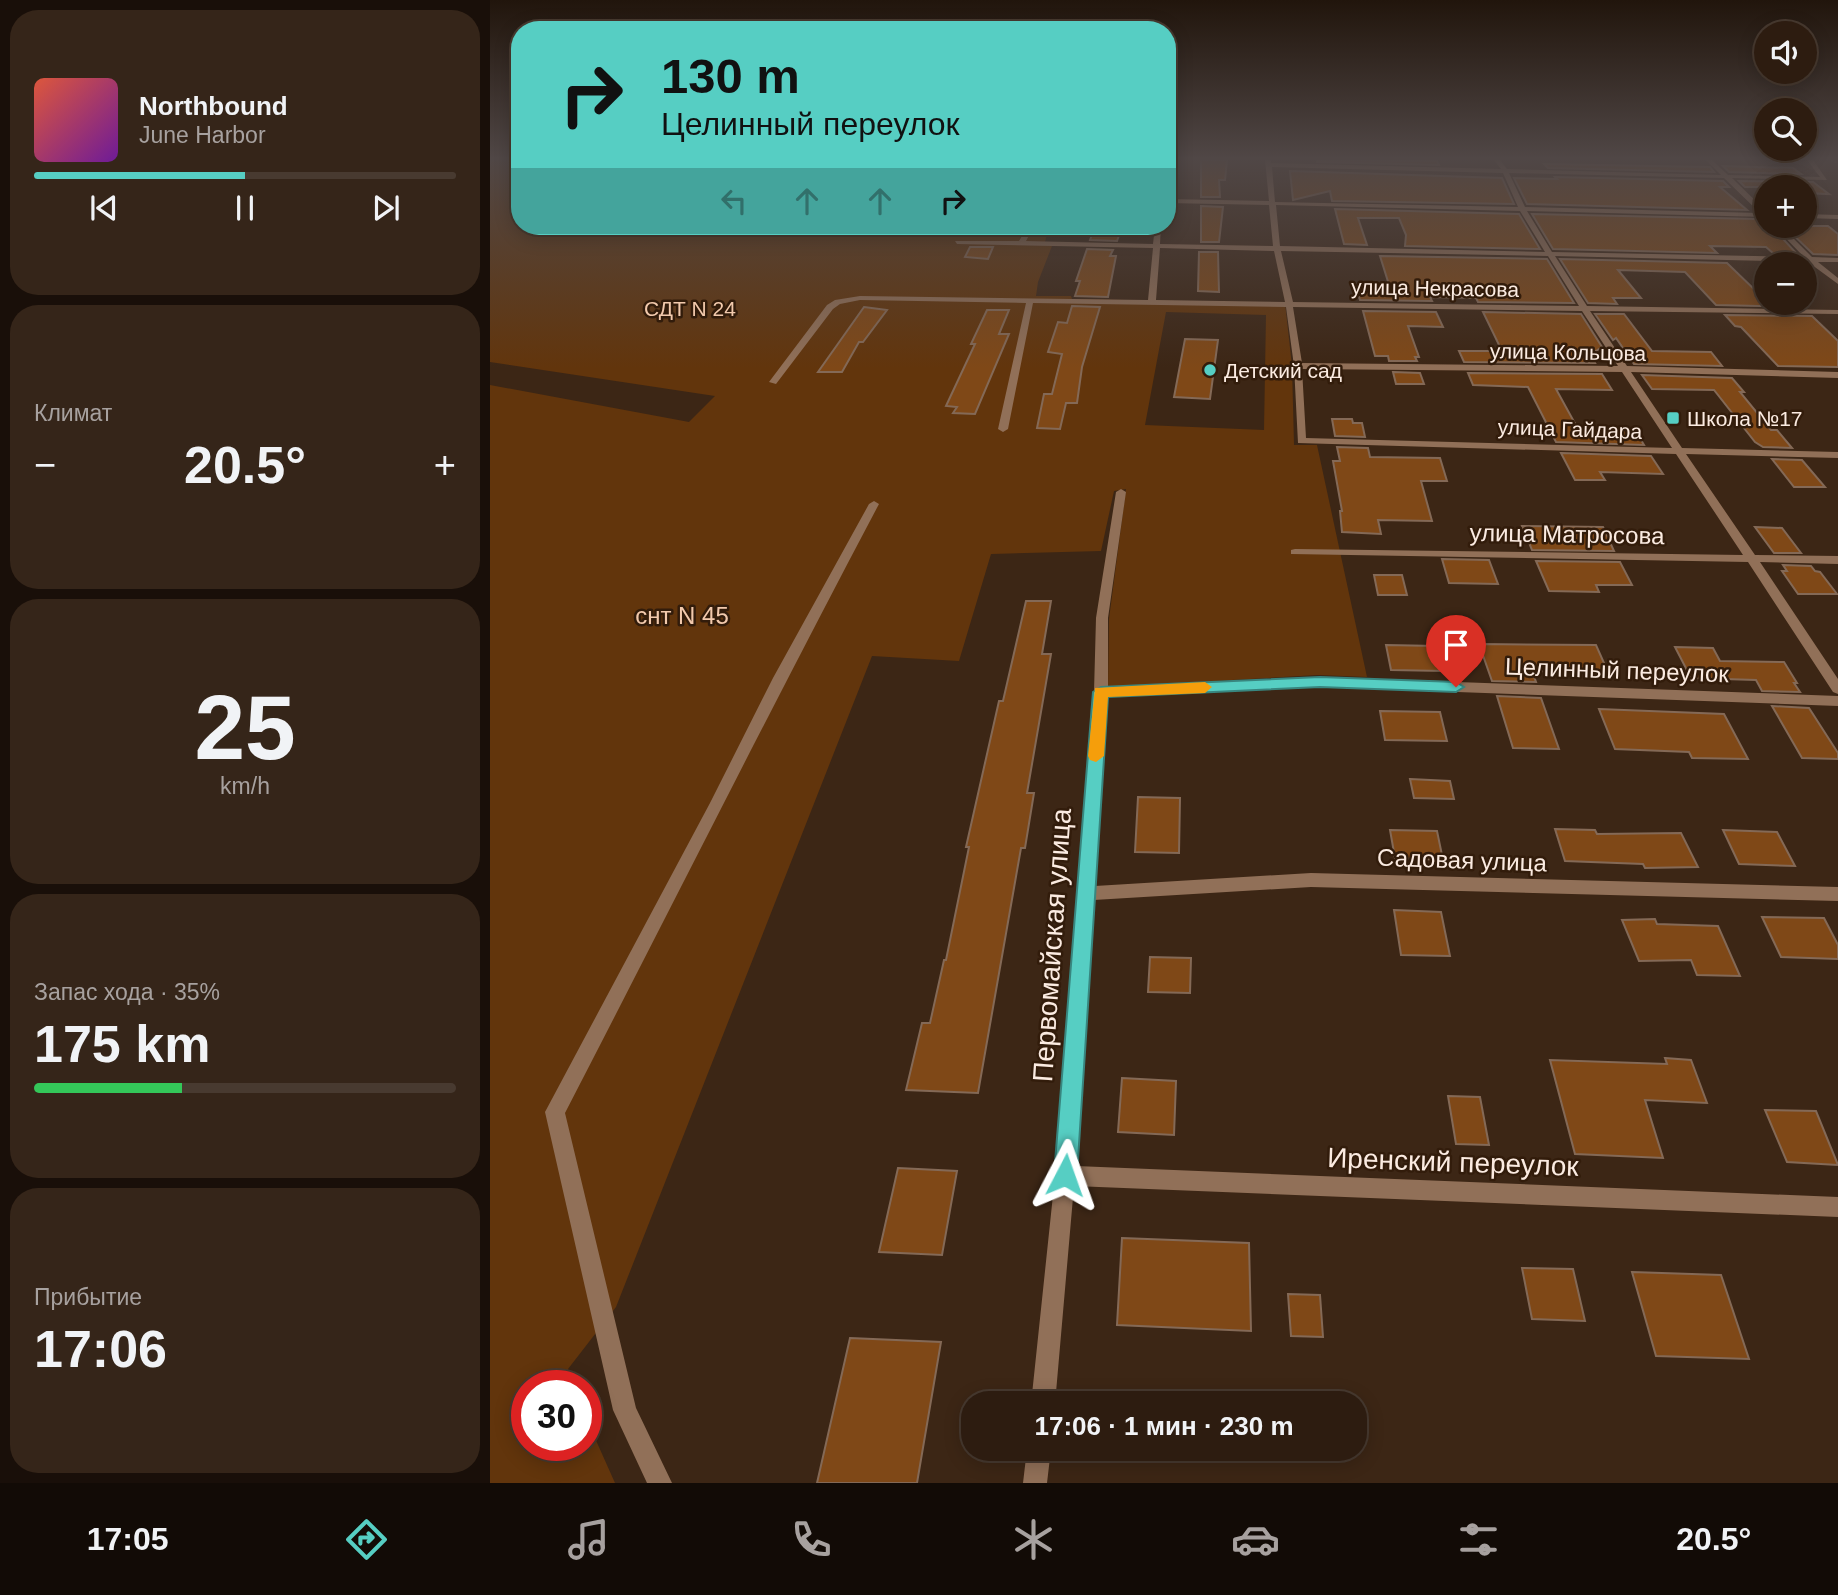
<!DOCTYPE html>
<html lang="ru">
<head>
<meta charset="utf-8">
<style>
	body { margin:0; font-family:Helvetica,sans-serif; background:#352519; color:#f1f3f6; height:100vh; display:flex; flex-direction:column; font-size:26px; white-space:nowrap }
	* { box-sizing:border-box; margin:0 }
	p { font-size:23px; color:#a7a19f }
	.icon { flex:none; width:38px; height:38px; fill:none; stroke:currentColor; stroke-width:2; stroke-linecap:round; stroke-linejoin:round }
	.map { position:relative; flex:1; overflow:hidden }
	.drawer { display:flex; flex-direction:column; gap:10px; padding:10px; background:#190f09; width:490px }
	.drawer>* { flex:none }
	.top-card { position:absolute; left:21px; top:21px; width:665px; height:214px; border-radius:28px; box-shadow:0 4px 18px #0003,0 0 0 2px #483a30; background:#56cec3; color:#111; overflow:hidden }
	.fabs { position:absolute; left:1264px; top:21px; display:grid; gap:14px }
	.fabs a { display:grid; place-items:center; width:63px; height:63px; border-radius:50%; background:#2d1c10; box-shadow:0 4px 18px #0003,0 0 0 2px #483a30; font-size:35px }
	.speed { position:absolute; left:21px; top:1370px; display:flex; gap:14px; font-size:35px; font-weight:700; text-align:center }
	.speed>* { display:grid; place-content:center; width:91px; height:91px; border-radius:50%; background:#2d1c10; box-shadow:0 4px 18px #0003,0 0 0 2px #483a30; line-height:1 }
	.speed .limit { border:10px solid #d22; background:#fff; color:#111 }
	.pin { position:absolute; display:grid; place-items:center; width:60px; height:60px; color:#fff; margin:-72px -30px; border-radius:50% 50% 50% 0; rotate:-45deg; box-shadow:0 0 7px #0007 }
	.pin .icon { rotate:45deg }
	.me { position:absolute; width:77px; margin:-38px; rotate:4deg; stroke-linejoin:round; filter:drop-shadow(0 0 5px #0008) }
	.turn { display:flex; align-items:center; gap:24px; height:147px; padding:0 35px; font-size:32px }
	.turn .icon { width:91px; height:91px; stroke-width:2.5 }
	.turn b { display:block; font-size:49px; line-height:60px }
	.lanes { display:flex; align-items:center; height:66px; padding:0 35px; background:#0003; justify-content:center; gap:35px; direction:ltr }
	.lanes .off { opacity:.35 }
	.big { font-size:52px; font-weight:600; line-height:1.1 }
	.drawer .tile { flex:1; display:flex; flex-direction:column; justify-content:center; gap:10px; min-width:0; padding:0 24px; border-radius:28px; background:#352519 }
	.drawer .dial { align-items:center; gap:0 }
	.dial b { font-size:91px; line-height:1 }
	.song { display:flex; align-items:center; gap:21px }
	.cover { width:84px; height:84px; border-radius:10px; background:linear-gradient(135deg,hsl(10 70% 55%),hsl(280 70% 35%)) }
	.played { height:7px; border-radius:4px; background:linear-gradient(90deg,#56cec3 50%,#483a30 50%) }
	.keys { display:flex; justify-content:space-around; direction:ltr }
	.heat { display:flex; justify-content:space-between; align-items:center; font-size:38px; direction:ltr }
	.charge { height:10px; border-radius:5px; background:linear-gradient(90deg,#34c759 35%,#483a30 0) }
	.trip { position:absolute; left:471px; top:1391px; width:406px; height:70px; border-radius:28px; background:#2d1c10; box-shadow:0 4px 18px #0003,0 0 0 2px #483a30; font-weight:600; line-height:70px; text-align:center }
	.tabs { display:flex; height:112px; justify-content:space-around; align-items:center; background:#120b06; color:#a7a19f }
	.tabs .icon { width:49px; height:49px }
	.tabs .active { color:#56cec3 }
	.tabs b { font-size:32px; color:#f1f3f6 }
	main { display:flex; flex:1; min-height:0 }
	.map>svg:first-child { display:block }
</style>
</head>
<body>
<main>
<section class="drawer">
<div class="tile">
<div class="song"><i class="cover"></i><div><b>Northbound</b><p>June Harbor</p></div></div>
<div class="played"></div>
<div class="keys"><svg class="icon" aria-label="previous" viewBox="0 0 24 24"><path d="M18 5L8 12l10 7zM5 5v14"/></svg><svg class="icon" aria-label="pause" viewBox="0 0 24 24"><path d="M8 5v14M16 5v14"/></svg><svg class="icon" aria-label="next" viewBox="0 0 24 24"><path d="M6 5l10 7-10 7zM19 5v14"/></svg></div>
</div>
<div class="tile"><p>Климат</p>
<div class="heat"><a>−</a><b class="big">20.5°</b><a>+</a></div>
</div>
<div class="tile dial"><b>25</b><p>km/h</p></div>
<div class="tile"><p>Запас хода · 35%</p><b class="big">175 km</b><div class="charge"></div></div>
<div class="tile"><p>Прибытие</p><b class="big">17:06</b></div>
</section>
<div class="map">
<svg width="1348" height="1483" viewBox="0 0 1348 1483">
	<rect width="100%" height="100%" fill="#3c2615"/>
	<path fill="#62350c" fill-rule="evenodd" d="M0,160H30V226H559L555,242L562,246L548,282L546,296H581L582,299L795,303L802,366L804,445H827L877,677L828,675L618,687L619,619L636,489L624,491L611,551L501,554L469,661L382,656L126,1307L78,1369L84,1386H37V1446H96V1418L125,1483H0V385L199,422L225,396L0,362ZM676,312L776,315L774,430L655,425Z"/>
	<path fill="#7f4817" stroke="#846956" stroke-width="2" d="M711,160H737L735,180H729L730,197H711Z
		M827,160L947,161L949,165L827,162Z
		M1054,164L1220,167L1224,172L1058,168Z
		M1233,166L1303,168L1311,174L1239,172Z
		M800,171L1012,178L1024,204L842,201L840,191L803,200Z
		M1065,177L1233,181L1239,187H1230L1257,210L1037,204L1024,178L1067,179Z
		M1249,181L1323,182L1339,194L1314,193V187H1255Z
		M711,206L733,207L729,242H711Z
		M845,209L1029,214L1050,249L915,246L916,235L909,218H868L877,245L854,244Z
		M1042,214L1268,219L1276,226H1281L1307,254H1284L1276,247L1220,246L1227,253L1063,249Z
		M1294,226H1338L1348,234V255L1323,254Z
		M604,229L631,230L627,241L600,240Z
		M480,247H503L498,259L475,257Z
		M597,249L623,250L620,256H626L618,297L585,296L590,281H586Z
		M709,252H728L729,292L708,291Z
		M890,256L1057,259L1084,303L988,302L986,298L940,297L942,301L870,300L866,288H900Z
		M1070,259L1237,263L1269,294H1276V303H1307L1311,307L1226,305L1195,272L1128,270L1151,298H1123L1127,304L1098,303Z
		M582,306L610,307L592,367L587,403H576L570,429L547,428L554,394H562L572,354L558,352L568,322L577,323Z
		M374,307L397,310L373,342H369L352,372H328Z
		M497,310H519L509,334H519L485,414L463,413L467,407L456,406L485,344H481Z
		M873,311L946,312L953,327L918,326L929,357H925L927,361H899L898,356H885Z
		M993,312L1091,314L1112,347L1100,355L1105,363L974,362L969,351H1012Z
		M1105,314H1134L1162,351L1221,352L1232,366L1144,364L1126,338L1123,340Z
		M1235,315L1322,316L1348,341V367L1288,366L1251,327L1245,326Z
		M695,339L728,340L720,399L684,397Z
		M903,372L930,373L934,384H906Z
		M978,373L1112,374L1122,390L1066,389L1088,429L1145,430L1154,445L1066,442L1038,387L983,385Z
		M1152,375L1242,378L1254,392H1250L1281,430H1287L1302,448L1273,447L1265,442L1224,390L1162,389Z
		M842,419H862L863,423H872L875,437L845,436Z
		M847,447L878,448L880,457L950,458L957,481H931L942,521L888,520L891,534L852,532L850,511H852L843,461H850Z
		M1071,453L1161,456L1173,474L1110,472L1115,480H1085Z
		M1282,459L1312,460L1335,487H1304Z
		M1032,526L1113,527L1124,551L1042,550Z
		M1265,527L1292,528L1311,553H1284Z
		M952,559L999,560L1008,584L959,583Z
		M1046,561L1130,562L1142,585H1106L1109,592L1059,591Z
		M1293,565L1321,566L1325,571L1330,572L1347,594H1308L1292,571H1297Z
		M884,575H912L917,595H888Z
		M536,601H561L552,654H561L537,793H544L535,848H531L488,1093L416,1090L432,1023H440L454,960H456L479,847H476L509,701H513Z
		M989,644L1106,645L1118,672L1042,671L1046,682L1002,681Z
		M896,645L947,646L954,671L901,670Z
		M1185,647L1223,648L1230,661L1294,662L1307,683H1304L1310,692L1272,691L1266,680L1201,678Z
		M1007,696L1051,698L1069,749L1023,748Z
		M1282,706L1319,708L1348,753V759L1312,758Z
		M1109,709L1234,714L1258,759L1202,758L1199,752L1125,749Z
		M890,711L950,712L957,741L895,740Z
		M920,779L960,781L964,799L924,798Z
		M648,797L690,798L689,853L645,852Z
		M1065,829L1105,830L1107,834L1191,833L1208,867L1155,868L1153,864L1075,861Z
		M900,830L947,831L953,860L905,858Z
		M1233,830L1287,832L1305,866L1249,864Z
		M904,910L951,912L960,956L911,955Z
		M1272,917L1334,918L1348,945V959L1291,957Z
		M1165,919L1167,924L1228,926L1250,976L1207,975L1201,960L1149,961L1132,920Z
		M660,957L701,958L700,993L658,992Z
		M1175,1058L1201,1060L1217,1103L1155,1100L1173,1158L1085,1154L1060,1060L1177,1064Z
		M632,1078L686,1081L684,1135L628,1132Z
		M958,1096L990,1097L999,1145L966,1144Z
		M1275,1110L1326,1111L1348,1165L1297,1162Z
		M408,1168L467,1171L452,1255L389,1252Z
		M632,1238L759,1243L761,1331L627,1325Z
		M1032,1268L1083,1269L1095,1321L1042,1319Z
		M1142,1272L1231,1275L1259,1359L1166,1356Z
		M798,1294L830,1295L833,1337L801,1336Z
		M360,1338L451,1342L427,1483H327Z"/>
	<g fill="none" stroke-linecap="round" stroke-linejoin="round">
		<path stroke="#837061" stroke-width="2" stroke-dasharray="2 2" stroke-linecap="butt" d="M1341,160L1348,163"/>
		<path fill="#917058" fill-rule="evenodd" d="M384,501L389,504C282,706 180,910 75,1113L146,1408L182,1483H157L123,1410L55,1112L220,803L283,678L379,504Z"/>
		<path fill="#917058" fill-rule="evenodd" d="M677,160H683L680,173L677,175Z
			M775,160H781V163L1011,169L1004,160H1010L1017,169L1231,175L1216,160H1222L1238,175L1330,177L1317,160H1323L1337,180L1242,178L1276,211V217L1037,211L1062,252L1314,257L1284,226H1291L1322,257L1348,258V262H1328L1348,278V284L1318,262L1065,256L1097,306L1348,310V314L1100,311L1137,366L1348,372V378L1141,372L1192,448L1348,452V458L1196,454L1265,555L1348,556V564L1270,562L1348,679V694L1343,692L1258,562L801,554V550L805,549L1253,555L1186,454L808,443L804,366L796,307L543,303L518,429L513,432L508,429L536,303L370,300L350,304L343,309L286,384L279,382L337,305L345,300L370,296L658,300L663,248L467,244L465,241H529L538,226H544L536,241L663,244L665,226H671L670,244L783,246L779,205L677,203V199L779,201ZM782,167L1013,173L1028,207L785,202ZM1019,173L1234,178L1270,213L1035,207ZM786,205L1030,211L1055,252L790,246ZM670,248L784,251L795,302L666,300ZM791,251L1058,256L1089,306L803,302ZM803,307L1092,311L1128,366L812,363ZM812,369L1132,372L1182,448L816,438Z
			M1314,214L1348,215V219L1314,218Z
			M631,489L636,492L618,618V687L830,677L1348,696V706L830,687L617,696L605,886L821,873L1348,887V901L821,887L604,900L586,1166L1348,1197V1217L584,1186L565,1404H541L565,1176L604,692L606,618L626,492Z
			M537,1449H561L557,1483H533Z"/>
	</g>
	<linearGradient id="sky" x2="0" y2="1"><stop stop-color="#21150c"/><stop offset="0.43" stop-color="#504746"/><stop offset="1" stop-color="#504746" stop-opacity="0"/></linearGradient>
	<rect width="1348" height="368" fill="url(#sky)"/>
	<path fill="#56cec3" stroke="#38867f" stroke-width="2" d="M830,677L966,682L974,687L966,692L830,687L618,697L587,1175L584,1184L575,1187L567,1184L564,1175L603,692L611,687Z"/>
	<path fill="#f59e0b" d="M715,682L722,687L715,693L618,697L614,756L606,762L600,760L598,756L605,688Z"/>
	<g fill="#56cec3" stroke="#321c0b" stroke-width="2.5">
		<circle cx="720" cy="370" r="7"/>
		<rect x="1176" y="411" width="14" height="14" rx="3.5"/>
	</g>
	<g text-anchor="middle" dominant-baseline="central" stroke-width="5" stroke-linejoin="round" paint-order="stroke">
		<g font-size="21" fill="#fbebe1" stroke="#321c0b">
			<text transform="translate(945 288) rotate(1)">улица Некрасова</text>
			<text transform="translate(1078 352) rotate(1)">улица Кольцова</text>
			<text transform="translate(1080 429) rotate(2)">улица Гайдара</text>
		</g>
		<g font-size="21" fill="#f2c9ac" stroke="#321c0b">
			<text x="200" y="308">СДТ N 24</text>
		</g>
		<g font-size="21" fill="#fbebe1" stroke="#321c0b" text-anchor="start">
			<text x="734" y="370">Детский сад</text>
			<text x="1197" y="418">Школа №17</text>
		</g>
		<g font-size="24" fill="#fbebe1" stroke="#321c0b">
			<text transform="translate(1077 534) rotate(1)">улица Матросова</text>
			<text transform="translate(1127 670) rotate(2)">Целинный переулок</text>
			<text transform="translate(972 860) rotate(2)">Садовая улица</text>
		</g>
		<g font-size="24" fill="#f2c9ac" stroke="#321c0b">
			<text x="192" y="615">снт N 45</text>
		</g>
		<g font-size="28" fill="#fbebe1" stroke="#321c0b">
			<text transform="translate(562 945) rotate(-86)">Первомайская улица</text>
			<text transform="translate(963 1162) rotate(2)">Иренский переулок</text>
		</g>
	</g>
</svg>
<div class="fabs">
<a><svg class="icon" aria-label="sound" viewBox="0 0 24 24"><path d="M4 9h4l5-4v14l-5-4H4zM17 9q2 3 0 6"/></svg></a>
<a><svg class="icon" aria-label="search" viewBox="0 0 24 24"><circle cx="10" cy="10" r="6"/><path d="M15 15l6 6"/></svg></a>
<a>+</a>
<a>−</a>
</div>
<div class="speed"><div class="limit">30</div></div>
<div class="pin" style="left:966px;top:687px;background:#d93025"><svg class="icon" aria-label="arrive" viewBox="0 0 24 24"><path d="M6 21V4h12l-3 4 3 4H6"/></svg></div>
<svg class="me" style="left:575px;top:1175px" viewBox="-20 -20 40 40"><path d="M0-17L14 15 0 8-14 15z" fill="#56cec3" stroke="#fff" stroke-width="4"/></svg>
<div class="trip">17:06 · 1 мин · 230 m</div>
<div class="top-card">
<div class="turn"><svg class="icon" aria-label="right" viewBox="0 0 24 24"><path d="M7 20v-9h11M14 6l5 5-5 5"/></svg><div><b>130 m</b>Целинный переулок</div></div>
<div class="lanes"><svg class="icon off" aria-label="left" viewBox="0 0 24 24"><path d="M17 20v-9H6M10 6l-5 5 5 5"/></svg><svg class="icon off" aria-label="ahead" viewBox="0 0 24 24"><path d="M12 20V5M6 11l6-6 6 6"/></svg><svg class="icon off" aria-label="ahead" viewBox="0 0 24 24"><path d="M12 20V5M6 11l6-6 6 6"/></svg><svg class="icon" aria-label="right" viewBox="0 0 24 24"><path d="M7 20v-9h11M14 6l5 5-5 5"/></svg></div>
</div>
</div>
</main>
<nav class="tabs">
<b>17:05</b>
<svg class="icon active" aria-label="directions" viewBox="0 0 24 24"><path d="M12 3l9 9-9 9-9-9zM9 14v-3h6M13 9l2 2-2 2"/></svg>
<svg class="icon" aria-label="music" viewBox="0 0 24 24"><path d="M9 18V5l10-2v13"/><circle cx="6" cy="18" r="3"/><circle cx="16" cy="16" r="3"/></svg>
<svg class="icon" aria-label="phone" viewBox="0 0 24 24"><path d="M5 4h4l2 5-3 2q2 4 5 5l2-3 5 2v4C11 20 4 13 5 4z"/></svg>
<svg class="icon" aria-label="climate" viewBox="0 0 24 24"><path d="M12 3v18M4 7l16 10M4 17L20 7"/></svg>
<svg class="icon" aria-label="car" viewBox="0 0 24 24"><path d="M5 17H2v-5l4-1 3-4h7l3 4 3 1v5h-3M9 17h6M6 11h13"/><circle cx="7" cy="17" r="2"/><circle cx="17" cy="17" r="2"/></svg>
<svg class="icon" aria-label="filters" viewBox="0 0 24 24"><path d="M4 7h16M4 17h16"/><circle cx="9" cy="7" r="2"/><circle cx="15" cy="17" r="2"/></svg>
<b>20.5°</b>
</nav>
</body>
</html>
